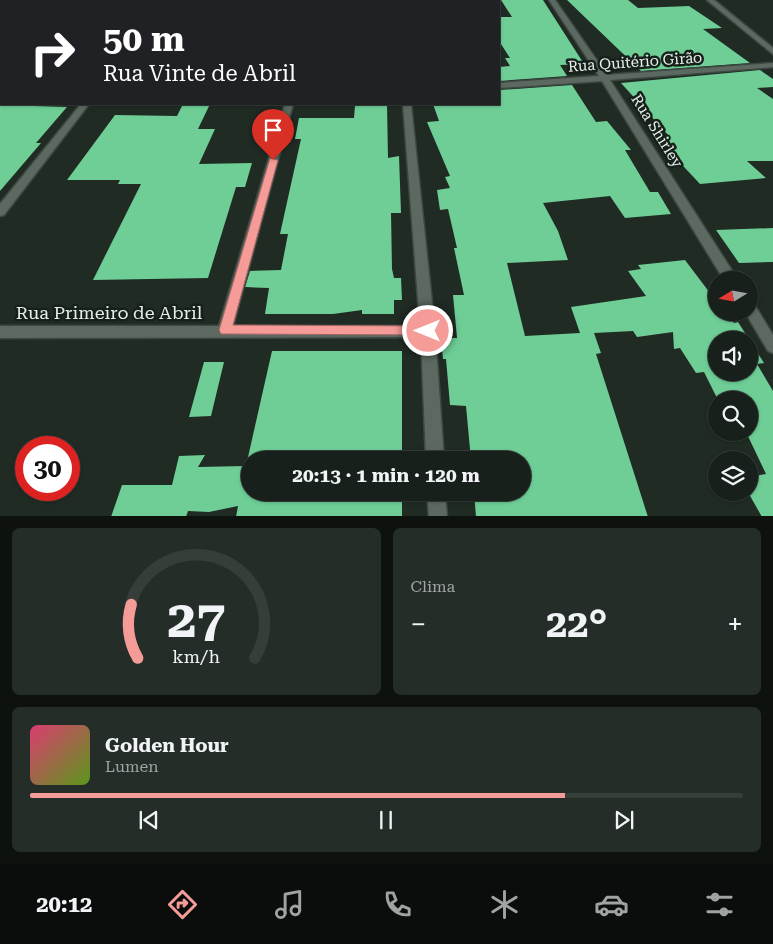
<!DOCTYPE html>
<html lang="pt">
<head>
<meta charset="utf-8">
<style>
	body { margin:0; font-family:"Roboto Serif",serif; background:#252d28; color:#f1f3f6; height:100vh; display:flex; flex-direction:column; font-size:19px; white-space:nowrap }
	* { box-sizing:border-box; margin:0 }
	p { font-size:16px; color:#9fa3a3 }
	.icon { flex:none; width:28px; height:28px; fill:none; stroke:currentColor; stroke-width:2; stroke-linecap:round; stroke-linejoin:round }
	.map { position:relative; height:516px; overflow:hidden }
	.side { display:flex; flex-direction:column; gap:12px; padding:12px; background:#0d120f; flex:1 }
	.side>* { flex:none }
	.top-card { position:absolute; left:0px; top:0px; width:500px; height:105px; box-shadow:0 1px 4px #0004,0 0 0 1px #363e3a; background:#202124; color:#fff; overflow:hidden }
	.needle { width:32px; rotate:259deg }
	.tools { position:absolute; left:708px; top:271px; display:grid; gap:10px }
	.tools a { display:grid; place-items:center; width:50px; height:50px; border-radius:50%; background:#18201b; box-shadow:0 1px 4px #0004,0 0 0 1px #363e3a; font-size:25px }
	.speed { position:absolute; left:15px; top:436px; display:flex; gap:10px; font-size:25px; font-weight:700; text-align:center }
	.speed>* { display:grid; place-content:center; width:65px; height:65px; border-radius:50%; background:#18201b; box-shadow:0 1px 4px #0004,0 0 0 1px #363e3a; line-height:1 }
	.speed .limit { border:8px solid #d22; background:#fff; color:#111 }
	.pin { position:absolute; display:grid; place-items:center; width:42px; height:42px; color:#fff; margin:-51px -21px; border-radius:50% 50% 50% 0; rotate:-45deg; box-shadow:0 0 5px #0007 }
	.pin .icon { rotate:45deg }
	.me { position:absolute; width:55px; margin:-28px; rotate:270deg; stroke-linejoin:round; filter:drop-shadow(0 0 4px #0008) }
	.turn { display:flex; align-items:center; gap:18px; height:105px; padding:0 20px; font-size:22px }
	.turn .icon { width:65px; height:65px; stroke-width:2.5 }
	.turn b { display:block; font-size:35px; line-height:42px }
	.big { font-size:38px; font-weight:700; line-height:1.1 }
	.side .tile { flex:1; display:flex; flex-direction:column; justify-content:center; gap:8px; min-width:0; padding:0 18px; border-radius:8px; background:#252d28 }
	.side .dial { align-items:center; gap:0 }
	.dial svg { height:130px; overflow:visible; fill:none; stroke:#363e3a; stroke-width:7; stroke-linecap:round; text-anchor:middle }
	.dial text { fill:#f1f3f6; stroke:none }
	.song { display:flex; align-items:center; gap:15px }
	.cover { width:60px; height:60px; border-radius:8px; background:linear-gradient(135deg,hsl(340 70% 55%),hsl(90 70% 35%)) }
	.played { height:5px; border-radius:2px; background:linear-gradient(90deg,#f59b98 75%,#363e3a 75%) }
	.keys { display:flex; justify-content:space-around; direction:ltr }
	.heat { display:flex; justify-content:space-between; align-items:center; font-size:28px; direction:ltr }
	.side .tiles { flex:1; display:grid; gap:12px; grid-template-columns:1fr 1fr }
	.tile:last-child { grid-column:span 2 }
	.trip { position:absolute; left:241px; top:451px; width:290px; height:50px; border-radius:25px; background:#18201b; box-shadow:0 1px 4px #0004,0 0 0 1px #363e3a; font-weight:700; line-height:50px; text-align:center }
	.menu { display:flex; height:80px; justify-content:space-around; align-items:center; background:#0a0d0b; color:#9fa3a3 }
	.menu .icon { width:35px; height:35px }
	.menu .current { color:#f59b98 }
	.menu b { font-size:22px; color:#f1f3f6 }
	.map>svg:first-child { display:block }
</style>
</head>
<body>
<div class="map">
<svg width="773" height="517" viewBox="0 0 773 517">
	<rect width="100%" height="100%" fill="#202b24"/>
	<path fill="#6ece96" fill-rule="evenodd" d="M501,0H543L584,64L560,65L567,76L499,81V67L510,66L505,58H510L499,41V17H512Z
		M567,0H628L638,8L689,6L722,28L703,29L750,63L641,71Z
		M760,70L773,79V87L757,88L773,99V161H747L766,178L700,184L656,137L669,136L621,83Z
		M572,85L596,122L607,121L631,150H625L650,192H658L671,214L625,218L610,196L543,203L558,231L568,260L507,263L525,336L580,333L571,307L646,296L628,271L641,269L638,265L685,260L716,301V312H725L734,323L738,322L764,363L757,364L773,391V517H762L749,494V477L766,474L746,432H749V400H718L704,372L696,373L680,348L674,349L673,332L637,337L633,331L594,333L601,353L596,354L648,517H476L474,492H522V460H471L466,406L450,405L446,359H443L441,338H457L453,295H464L454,248H457L448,209L440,210L437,190L450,188L445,177L450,176L427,122L439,121L433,104H499V90ZM716,340H749V372H716Z
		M183,104H210L198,129H215L199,164L252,163L245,187H236L208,278L93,280L141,184H118L120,180H67L115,115L177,116Z
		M366,104H387L388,158L399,156L401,213H391L392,269L394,278H401L402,300H394V314H362V310L333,314H265L269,288L245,287L250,271L281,270L288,234H280L301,139H295L299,118H354L355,106H366Z
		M0,105L67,107L36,143H41L0,191Z
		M773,228V262L739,263L716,230Z
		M272,351H402V460H250V492H402V517H236L238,506L209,512L188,511L186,517H111L122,485H172L179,456L205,455L198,467L246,466Z
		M204,362H224L211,416L189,417Z"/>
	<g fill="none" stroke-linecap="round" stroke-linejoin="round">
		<g stroke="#3e4842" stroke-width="3">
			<path id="minor" d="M310,0H316V1H310Z
				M394,0H400V1H394Z
				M549,0H555L607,75L773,63V67L610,80L738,280H724L602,81L499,88V83L599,76Z
				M707,0H714L773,48V54Z
				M0,96H1V102H0Z
				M81,104H89L4,215L0,216V204Z
				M285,104H293L233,326H420L403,104H411L435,331L444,460H426L421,337L0,338V326H219Z
				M749,303L754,304L773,335V353L768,351L745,312H749Z
				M427,492H445L447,517H429Z"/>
		</g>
		<use href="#minor" fill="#5c6960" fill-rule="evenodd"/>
	</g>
	<path fill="#f59b98" stroke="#9f6563" d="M270,158L278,160L233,325L428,326L434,331L432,335L221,334L219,330Z"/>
	<g text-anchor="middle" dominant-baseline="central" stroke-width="5" stroke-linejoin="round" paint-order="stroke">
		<g font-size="15" fill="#e7efea" stroke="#16211a">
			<text transform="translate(635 62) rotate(-4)">Rua Quitério Girão</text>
			<text transform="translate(657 131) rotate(58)">Rua Shirley</text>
		</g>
		<g font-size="18" fill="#e7efea" stroke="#16211a">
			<text x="109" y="312">Rua Primeiro de Abril</text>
		</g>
	</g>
</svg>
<div class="tools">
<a><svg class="needle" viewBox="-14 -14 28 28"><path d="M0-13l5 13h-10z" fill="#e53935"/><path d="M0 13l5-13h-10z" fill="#9fa3a3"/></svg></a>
<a><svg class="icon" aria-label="sound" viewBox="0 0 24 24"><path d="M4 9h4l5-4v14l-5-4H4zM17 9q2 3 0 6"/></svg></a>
<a><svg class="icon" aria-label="search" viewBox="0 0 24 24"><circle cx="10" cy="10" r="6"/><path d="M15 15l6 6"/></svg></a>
<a><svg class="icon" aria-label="layers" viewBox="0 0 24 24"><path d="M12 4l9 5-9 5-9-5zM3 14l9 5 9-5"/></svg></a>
</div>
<div class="speed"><div class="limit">30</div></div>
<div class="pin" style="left:273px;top:160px;background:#d93025"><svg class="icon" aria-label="arrive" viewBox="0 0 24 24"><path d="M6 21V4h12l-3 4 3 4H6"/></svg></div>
<svg class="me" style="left:428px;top:331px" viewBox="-20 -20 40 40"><circle r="17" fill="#f59b98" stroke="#fff" stroke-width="3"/><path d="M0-11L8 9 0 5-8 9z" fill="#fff"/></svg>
<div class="trip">20:13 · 1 min · 120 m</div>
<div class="top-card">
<div class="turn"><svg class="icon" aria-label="right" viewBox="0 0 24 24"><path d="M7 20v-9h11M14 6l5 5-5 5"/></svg><div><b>50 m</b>Rua Vinte de Abril</div></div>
</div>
</div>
<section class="side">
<div class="tiles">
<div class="tile dial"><svg viewBox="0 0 100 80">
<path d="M14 69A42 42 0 1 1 86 69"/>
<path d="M14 69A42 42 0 0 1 10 36" stroke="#f59b98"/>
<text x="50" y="56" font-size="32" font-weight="700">27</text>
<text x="50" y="72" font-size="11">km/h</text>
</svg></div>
<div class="tile"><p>Clima</p>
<div class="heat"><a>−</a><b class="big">22°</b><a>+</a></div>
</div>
<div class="tile">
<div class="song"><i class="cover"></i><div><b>Golden Hour</b><p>Lumen</p></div></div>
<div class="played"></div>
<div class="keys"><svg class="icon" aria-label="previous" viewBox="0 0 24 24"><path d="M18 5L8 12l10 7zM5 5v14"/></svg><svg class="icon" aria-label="pause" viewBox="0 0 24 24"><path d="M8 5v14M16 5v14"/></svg><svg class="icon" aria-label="next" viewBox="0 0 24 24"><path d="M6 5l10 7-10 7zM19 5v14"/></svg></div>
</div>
</div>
</section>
<nav class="menu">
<b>20:12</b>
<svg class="icon current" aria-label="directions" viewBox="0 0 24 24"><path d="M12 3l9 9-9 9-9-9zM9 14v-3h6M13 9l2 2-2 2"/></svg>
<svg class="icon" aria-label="music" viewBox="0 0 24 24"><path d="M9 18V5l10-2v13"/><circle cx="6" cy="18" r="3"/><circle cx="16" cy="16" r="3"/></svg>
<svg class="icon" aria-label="phone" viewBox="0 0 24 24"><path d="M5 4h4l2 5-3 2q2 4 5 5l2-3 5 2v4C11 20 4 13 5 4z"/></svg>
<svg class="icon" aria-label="climate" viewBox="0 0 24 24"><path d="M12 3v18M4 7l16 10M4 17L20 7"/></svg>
<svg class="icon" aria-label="car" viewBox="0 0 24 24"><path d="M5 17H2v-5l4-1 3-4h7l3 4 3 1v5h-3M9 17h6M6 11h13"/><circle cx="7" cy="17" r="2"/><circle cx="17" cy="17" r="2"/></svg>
<svg class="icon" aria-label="filters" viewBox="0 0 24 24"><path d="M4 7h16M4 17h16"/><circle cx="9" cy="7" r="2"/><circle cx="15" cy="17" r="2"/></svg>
</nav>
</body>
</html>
